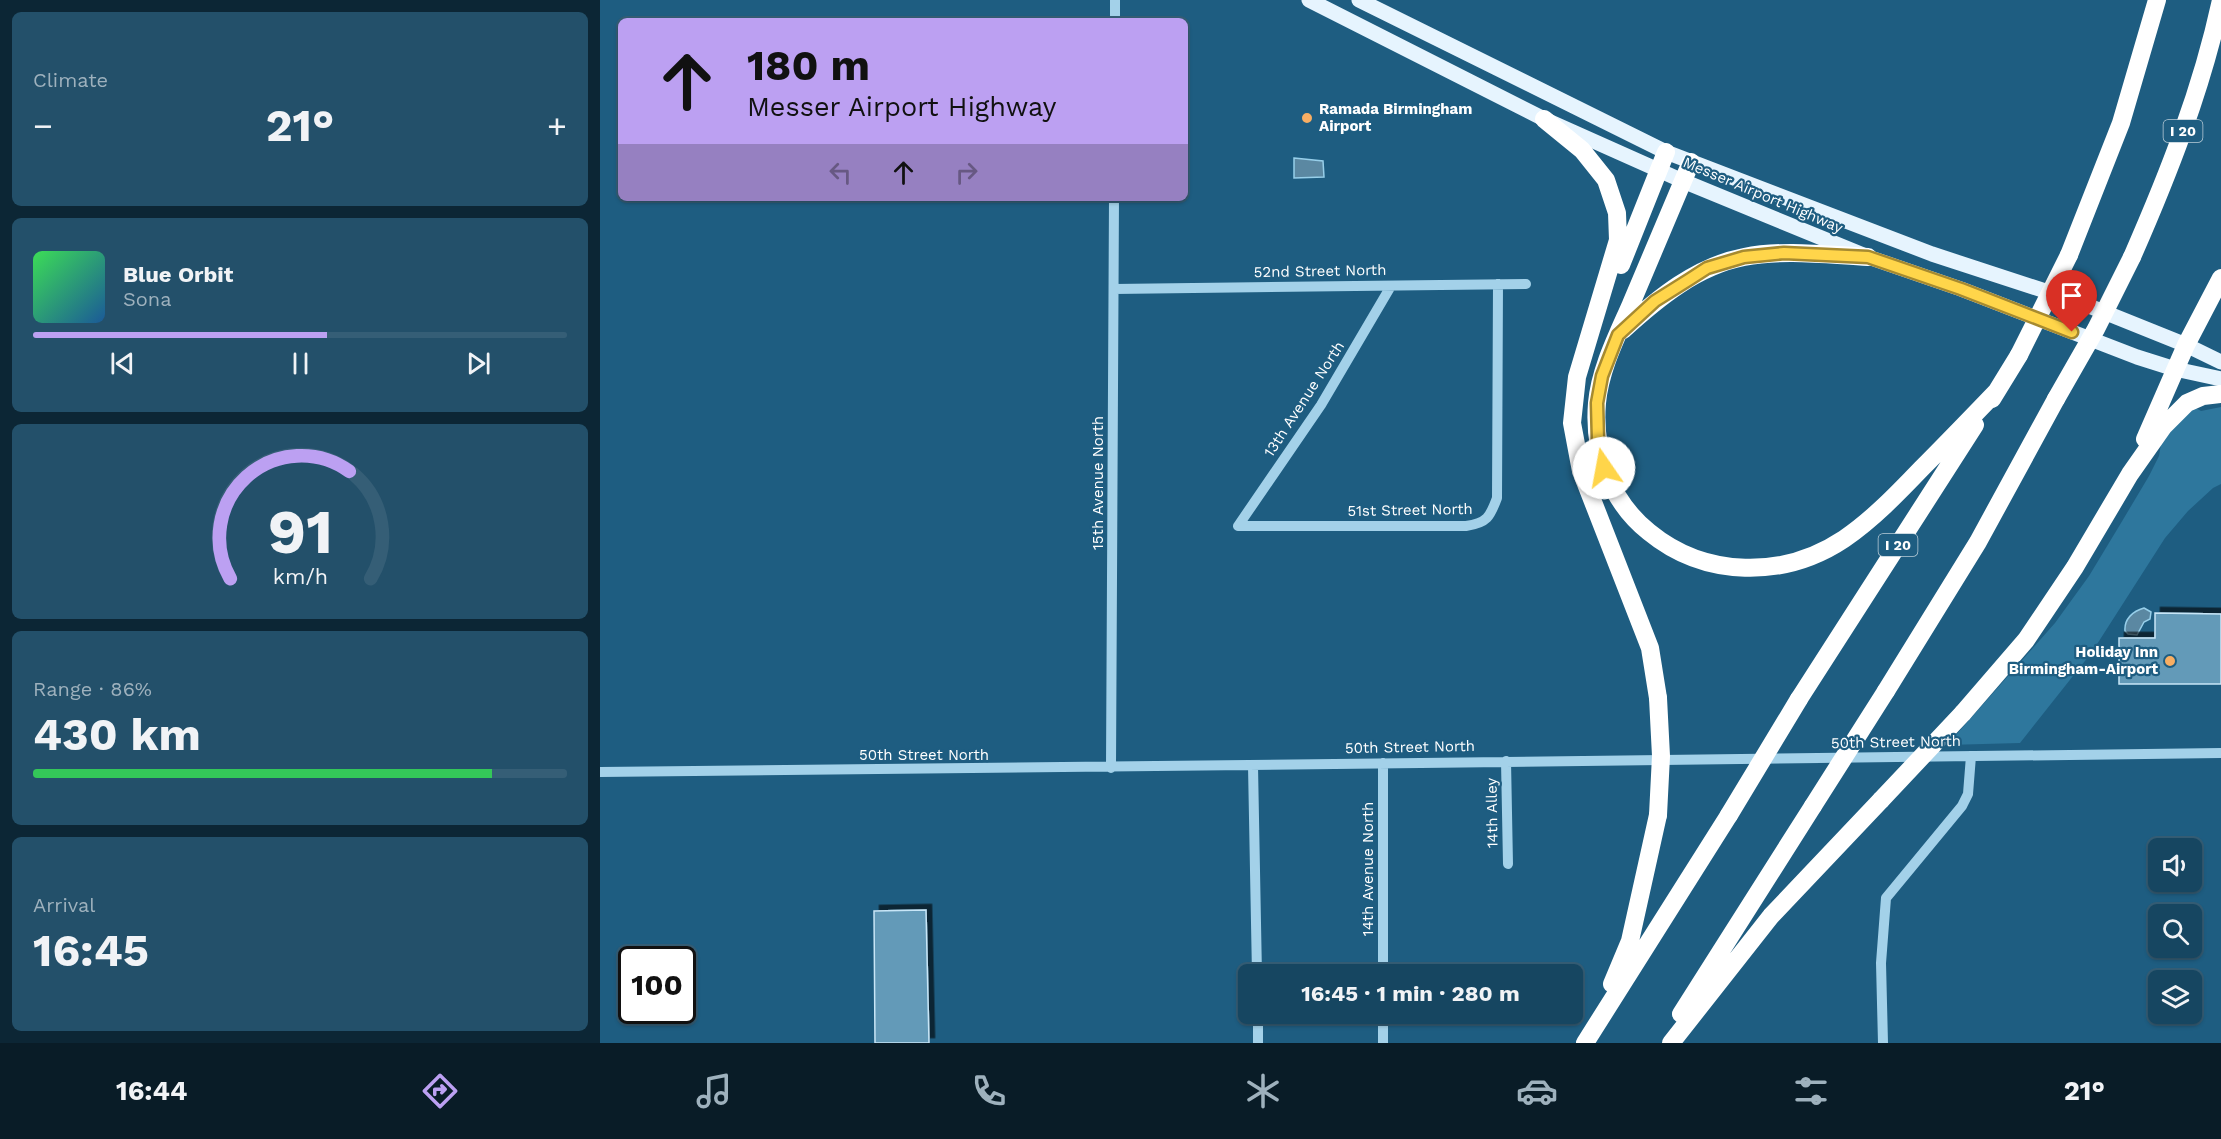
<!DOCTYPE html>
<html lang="en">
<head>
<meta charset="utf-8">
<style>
	body { margin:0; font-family:"Work Sans",sans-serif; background:#23506a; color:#f1f3f6; height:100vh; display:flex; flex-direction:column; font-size:22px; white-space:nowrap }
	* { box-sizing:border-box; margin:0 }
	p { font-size:20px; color:#9eb1bd }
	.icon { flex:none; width:33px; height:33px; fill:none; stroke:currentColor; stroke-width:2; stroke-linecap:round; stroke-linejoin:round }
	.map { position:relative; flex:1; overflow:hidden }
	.side { display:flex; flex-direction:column; gap:12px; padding:12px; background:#0c2635; width:600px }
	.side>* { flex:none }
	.top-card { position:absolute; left:18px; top:18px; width:570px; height:183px; border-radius:9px; box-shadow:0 2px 4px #0004,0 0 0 2px #355e76; background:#bca0f2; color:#111; overflow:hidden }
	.buttons { position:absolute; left:1548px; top:838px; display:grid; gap:12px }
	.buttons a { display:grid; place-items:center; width:54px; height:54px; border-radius:9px; background:#164661; box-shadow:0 2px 4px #0004,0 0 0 2px #355e76; font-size:30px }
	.speed { position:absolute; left:18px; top:946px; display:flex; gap:12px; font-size:30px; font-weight:700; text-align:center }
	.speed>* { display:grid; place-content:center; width:78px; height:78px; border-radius:50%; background:#164661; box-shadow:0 2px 4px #0004,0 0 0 2px #355e76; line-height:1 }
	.speed .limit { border:3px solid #111; border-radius:9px; background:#fff; color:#111 }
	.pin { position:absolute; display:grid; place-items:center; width:51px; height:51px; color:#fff; margin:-62px -26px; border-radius:50% 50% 50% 0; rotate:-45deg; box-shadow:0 0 6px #0007 }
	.pin .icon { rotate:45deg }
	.me { position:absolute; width:66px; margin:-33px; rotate:348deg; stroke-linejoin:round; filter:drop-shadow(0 0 4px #0008) }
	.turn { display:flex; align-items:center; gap:21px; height:126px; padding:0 30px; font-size:27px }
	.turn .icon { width:78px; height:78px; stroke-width:2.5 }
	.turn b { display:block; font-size:42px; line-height:51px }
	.lanes { display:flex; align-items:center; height:57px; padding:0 30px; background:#0003; justify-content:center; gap:30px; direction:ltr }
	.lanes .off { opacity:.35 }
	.big { font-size:45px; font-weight:700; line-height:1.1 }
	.side .card { flex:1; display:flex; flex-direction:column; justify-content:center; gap:9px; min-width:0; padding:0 21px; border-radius:9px; background:#23506a }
	.side .dial { align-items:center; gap:0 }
	.dial svg { height:156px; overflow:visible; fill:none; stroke:#355e76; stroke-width:7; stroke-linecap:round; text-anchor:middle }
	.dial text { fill:#f1f3f6; stroke:none }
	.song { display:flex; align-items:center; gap:18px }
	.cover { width:72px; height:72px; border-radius:9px; background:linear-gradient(135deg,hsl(130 70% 55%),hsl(210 70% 35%)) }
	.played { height:6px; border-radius:3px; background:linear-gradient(90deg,#bca0f2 55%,#355e76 55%) }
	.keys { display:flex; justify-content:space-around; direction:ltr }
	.heat { display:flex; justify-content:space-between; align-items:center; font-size:33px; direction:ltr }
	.charge { height:9px; border-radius:4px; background:linear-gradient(90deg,#34c759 86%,#355e76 0) }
	.trip { position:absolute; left:638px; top:964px; width:345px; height:60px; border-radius:9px; background:#164661; box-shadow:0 2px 4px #0004,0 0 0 2px #355e76; font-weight:700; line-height:60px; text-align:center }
	.tabs { display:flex; height:96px; justify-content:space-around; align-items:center; background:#091c27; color:#9eb1bd }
	.tabs .icon { width:42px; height:42px }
	.tabs .current { color:#bca0f2 }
	.tabs b { font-size:27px; color:#f1f3f6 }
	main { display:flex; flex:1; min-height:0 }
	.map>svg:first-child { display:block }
</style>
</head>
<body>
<main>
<section class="side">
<div class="card"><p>Climate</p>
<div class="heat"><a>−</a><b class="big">21°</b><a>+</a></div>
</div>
<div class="card">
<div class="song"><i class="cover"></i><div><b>Blue Orbit</b><p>Sona</p></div></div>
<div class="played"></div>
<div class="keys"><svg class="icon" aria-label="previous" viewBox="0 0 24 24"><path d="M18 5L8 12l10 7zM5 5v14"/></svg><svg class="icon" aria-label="pause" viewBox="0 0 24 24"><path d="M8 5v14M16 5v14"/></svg><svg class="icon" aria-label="next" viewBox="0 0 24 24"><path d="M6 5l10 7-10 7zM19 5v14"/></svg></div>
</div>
<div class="card dial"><svg viewBox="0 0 100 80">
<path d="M14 69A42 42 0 1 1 86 69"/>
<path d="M14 69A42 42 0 0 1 75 14" stroke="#bca0f2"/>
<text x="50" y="56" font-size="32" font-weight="700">91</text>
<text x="50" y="72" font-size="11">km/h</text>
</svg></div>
<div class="card"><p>Range · 86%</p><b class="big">430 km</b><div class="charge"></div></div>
<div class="card"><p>Arrival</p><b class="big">16:45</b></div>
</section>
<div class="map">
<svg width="1621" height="1043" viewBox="0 0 1621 1043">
	<defs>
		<filter id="shadow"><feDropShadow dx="5.5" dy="-5.5" stdDeviation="0" flood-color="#0009"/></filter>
	</defs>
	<rect width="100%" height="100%" fill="#1e5d81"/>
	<path fill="#2e779d" d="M1621,407V484L1613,488L1588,511L1565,538L1492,652L1420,743L1347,745L1455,623L1489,576L1521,523L1549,476L1559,456L1561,444L1581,417L1596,408L1601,411Z"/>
	<path fill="#5b88a2" stroke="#97cfea" stroke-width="1.5" d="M694,158L723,161L724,177L694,178Z
		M1544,608L1551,612L1550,619L1544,622L1537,635L1528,634L1525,631C1524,619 1533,611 1544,608Z"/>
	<path fill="#649ab8" stroke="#c8e6f7" stroke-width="1.5" filter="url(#shadow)" d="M1555,613L1621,614V684H1519V638H1555Z
		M326,910L329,1043H275L274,911Z"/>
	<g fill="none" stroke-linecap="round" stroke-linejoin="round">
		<path stroke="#a3d1e9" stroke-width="10" d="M515,21V0
			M514,289L926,284
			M638,526H866C887,523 890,517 897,498L898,284
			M638,526L721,405L791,286
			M906,761L908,864
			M653,766L657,975
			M511,768L514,198
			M0,772C540,768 1081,759 1621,753
			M783,975V763
			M658,1014V1043
			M783,1043V1014
			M1283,1043L1281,963L1286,898L1362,806L1368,794L1371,756"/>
		<path stroke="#e6f4fe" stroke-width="15" d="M709,0L944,119L1083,181L1268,257L1361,289L1537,357L1575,369L1621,379
			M759,0L1066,152L1332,254L1479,302L1586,345L1621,362"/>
		<path stroke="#fff" stroke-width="18" d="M944,119L982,150L1006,180L1017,213L1018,240L977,377L972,423L981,471L1050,648L1058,698
			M1091,162C1071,210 1051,257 1031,304C1017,336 1000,369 997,403C993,452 1010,501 1049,532C1105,578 1184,579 1244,539C1273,519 1297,494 1321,469C1347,443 1372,417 1397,391
			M1469,255L1521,123L1557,0
			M1532,257C1568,175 1602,89 1621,0
			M1021,265L1066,152
			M1023,330C1058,298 1097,266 1144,257C1184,249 1228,255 1268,257
			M1392,399L1419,355
			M1545,439L1586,345L1621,278
			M1286,691L1378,542L1456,399
			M1199,699L1375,425
			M1363,713L1426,640L1475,567L1530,474L1563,427L1587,403L1603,396L1621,394
			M1012,984L1030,941L1058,815
			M1081,1014L1213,806
			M985,1043L1129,815
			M1071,1043L1171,916L1281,800"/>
		<path stroke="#fff" stroke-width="18" d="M1419,355L1469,255
			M1456,399L1496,329L1532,257
			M1281,800L1363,713
			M1213,806L1286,691
			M1058,815L1061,756L1058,698
			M1129,815L1199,699"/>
	</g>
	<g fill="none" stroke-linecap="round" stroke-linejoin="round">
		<g stroke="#a68a30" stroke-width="15">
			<path id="route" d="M1004,468L998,440L997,403L1002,376L1018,335L1055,301L1090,279L1107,268L1144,257L1184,253L1268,257L1361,289L1472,332"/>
		</g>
		<use href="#route" stroke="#ffd54a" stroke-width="10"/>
	</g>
	<g fill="#f8ae63" stroke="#1e5d81" stroke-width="2">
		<circle cx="707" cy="118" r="6"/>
		<circle cx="1570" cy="661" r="6"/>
	</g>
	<g text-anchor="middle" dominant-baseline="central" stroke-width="4.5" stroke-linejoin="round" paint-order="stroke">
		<g fill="#1e5d81" stroke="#bcced9" stroke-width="1.5">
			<rect x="1563.5" y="120" width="39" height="22" rx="4.5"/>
			<rect x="1278.5" y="534" width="39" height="22" rx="4.5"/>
		</g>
		<g font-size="14" font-weight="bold" fill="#fff">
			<text x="1583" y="131">I 20</text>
			<text x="1298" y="545">I 20</text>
		</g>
		<g font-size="15" font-weight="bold" fill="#fff" stroke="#1e5d81" text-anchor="start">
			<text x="719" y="109">Ramada Birmingham<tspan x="719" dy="17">Airport</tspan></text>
			<text x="1558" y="652" text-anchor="end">Holiday Inn<tspan x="1558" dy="17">Birmingham-Airport</tspan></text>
		</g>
		<g font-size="15" fill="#fff" stroke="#1e5d81">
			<text transform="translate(1163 195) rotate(23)">Messer Airport Highway</text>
			<text transform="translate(720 271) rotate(-1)">52nd Street North</text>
			<text transform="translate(704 399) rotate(-57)">13th Avenue North</text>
			<text transform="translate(498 483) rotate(-90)">15th Avenue North</text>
			<text transform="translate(810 510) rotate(-1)">51st Street North</text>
			<text transform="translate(1296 742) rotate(-1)">50th Street North</text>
			<text transform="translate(810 747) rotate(-1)">50th Street North</text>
			<text x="324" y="755">50th Street North</text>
			<text transform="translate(892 813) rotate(-91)">14th Alley</text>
			<text transform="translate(768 869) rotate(-90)">14th Avenue North</text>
		</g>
	</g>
</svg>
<div class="buttons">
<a><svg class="icon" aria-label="sound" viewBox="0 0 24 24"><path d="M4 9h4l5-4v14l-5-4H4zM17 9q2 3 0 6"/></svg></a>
<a><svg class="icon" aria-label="search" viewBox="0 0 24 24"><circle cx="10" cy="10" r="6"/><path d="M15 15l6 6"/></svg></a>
<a><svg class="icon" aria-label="layers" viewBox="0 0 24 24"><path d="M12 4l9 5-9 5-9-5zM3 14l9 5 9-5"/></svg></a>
</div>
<div class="speed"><div class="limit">100</div></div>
<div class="pin" style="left:1472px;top:332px;background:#d93025"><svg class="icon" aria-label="arrive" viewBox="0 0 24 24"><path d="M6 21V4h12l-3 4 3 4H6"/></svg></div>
<svg class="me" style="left:1004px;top:468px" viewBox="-20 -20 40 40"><circle r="19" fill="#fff"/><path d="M0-13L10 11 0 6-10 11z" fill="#ffd54a"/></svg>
<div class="trip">16:45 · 1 min · 280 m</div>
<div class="top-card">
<div class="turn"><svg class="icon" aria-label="ahead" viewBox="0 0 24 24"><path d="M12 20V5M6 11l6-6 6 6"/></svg><div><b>180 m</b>Messer Airport Highway</div></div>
<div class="lanes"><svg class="icon off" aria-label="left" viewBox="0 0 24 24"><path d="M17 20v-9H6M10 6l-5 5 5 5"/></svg><svg class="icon" aria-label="ahead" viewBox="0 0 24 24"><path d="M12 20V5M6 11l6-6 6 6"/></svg><svg class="icon off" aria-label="right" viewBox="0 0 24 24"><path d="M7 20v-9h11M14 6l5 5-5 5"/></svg></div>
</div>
</div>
</main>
<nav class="tabs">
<b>16:44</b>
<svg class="icon current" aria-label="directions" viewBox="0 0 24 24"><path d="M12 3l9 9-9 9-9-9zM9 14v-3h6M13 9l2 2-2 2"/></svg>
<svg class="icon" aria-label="music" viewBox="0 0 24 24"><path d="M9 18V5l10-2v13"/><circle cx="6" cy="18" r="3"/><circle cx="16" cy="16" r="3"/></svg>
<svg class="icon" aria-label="phone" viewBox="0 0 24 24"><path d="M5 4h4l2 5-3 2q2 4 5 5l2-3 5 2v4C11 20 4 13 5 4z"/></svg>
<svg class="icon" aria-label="climate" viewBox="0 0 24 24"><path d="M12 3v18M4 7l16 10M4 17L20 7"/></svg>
<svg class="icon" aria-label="car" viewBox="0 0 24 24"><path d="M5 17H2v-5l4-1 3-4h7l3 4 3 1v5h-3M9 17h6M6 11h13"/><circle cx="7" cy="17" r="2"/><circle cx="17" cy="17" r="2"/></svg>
<svg class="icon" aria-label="filters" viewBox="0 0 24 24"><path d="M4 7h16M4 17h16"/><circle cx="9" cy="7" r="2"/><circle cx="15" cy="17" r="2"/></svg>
<b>21°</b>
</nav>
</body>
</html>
